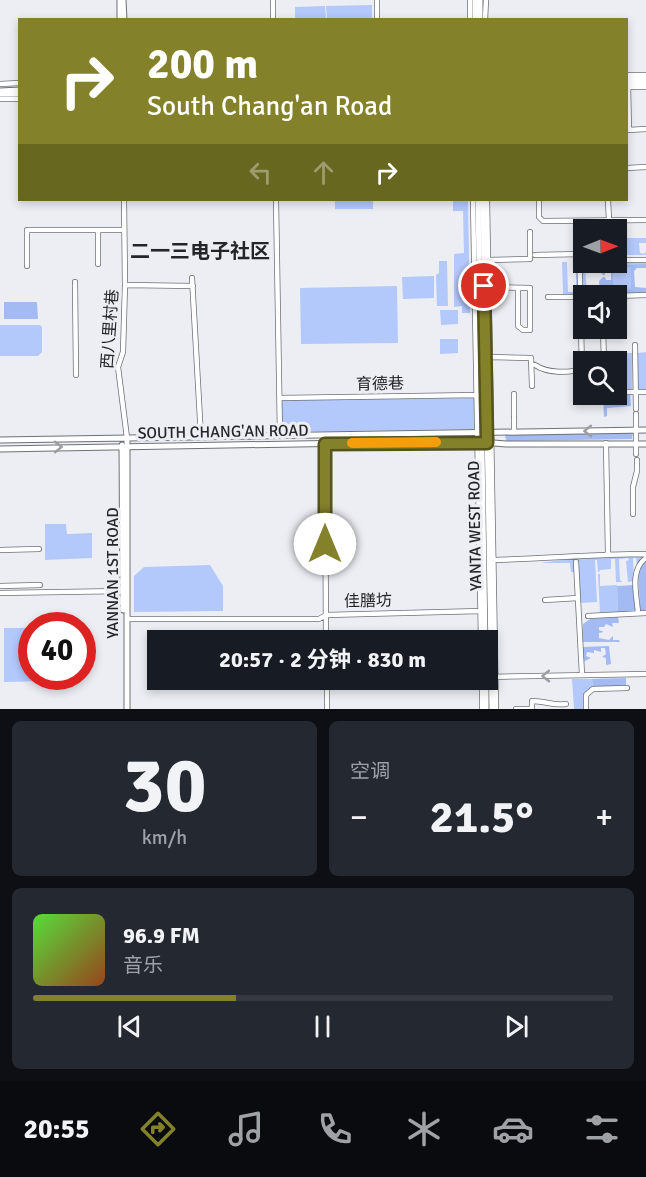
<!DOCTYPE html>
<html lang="zh">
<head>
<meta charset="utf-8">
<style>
	body { margin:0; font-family:Signika,"Noto Sans SC",sans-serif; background:#242831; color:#f1f3f6; height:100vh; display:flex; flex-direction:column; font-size:22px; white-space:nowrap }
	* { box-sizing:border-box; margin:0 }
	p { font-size:20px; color:#9ea1a6 }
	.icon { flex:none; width:33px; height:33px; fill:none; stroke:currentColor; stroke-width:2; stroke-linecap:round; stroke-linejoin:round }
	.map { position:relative; height:709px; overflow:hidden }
	.panel { display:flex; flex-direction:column; gap:12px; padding:12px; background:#0d0f14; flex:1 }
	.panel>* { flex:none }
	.banner { position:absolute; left:18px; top:18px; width:610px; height:183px; border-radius:0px; box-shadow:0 3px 9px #0003; background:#838129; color:#fff; overflow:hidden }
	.needle { width:39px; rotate:89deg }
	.tools { position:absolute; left:573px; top:219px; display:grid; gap:12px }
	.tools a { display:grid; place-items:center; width:54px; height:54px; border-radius:0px; background:#171b24; box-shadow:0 3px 9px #0003; font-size:30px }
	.speed { position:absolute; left:18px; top:612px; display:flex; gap:12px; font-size:30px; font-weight:700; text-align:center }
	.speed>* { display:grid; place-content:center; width:78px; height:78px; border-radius:50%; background:#171b24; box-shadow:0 3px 9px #0003; line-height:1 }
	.speed .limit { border:9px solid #d22; background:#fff; color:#111 }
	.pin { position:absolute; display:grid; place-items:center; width:51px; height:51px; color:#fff; margin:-26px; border:3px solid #fff; border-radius:50%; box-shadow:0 2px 6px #0007 }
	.me { position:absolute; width:66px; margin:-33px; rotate:0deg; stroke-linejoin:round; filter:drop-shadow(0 0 4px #0008) }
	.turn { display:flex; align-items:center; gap:21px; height:126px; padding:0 30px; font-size:27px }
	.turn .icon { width:78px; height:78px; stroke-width:2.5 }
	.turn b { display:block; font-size:42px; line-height:51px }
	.lanes { display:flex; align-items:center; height:57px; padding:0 30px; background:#0003; justify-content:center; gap:30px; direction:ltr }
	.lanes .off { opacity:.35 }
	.big { font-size:45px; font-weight:700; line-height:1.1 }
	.panel .card { flex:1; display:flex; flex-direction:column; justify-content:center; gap:9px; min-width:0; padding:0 21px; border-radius:9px; background:#242831 }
	.panel .dial { align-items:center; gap:0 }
	.dial b { font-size:78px; line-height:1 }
	.song { display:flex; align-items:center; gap:18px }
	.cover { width:72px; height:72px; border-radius:9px; background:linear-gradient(135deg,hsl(110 70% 55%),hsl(20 70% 35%)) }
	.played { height:6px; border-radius:3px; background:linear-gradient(90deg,#838129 35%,#363941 35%) }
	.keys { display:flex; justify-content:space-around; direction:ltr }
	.heat { display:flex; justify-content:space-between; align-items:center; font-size:33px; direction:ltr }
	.panel .tiles { flex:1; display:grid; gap:12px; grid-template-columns:1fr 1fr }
	.card:last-child { grid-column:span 2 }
	.trip { position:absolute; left:147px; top:630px; width:351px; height:60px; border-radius:0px; background:#171b24; box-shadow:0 3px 9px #0003; font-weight:700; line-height:60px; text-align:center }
	.tab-bar { display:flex; height:96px; justify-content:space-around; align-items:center; background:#090b0e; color:#9ea1a6 }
	.tab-bar .icon { width:42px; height:42px }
	.tab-bar .current { color:#838129 }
	.tab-bar b { font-size:27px; color:#f1f3f6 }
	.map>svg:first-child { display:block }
</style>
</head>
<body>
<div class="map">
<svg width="646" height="709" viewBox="0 0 646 709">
	<rect width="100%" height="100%" fill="#eceef4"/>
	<path fill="#b3c8fb" d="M372,5V19H327L326,6Z
		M325,6L326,19H295V7Z
		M335,200H373V209H335Z
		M453,200H468L470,313H462V306L454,307V254L464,253L463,211H453Z
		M616,238H646V243H639L640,253L644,254L646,252V255H617L620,253V249H618L620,244L617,242Z
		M576,255H578L579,293L577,295L563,294L562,262H567L568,292H576Z
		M439,261H447L448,306H437L436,275L439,273Z
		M646,261V264L588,265L585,268L587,292H646V294L582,293V264L583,262Z
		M613,267H631V290H614Z
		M434,276V298L403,299L402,277Z
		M397,286L398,343L301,344L300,288Z
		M440,310H458V324L441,325Z
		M0,325H40L42,327V352L38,356H0Z
		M440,339H458V353L440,354Z
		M646,352V389H638V353Z
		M614,353H632V389H622L621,379L623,376L617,364Z
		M476,398L477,425L473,429L282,432V400Z
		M45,524H66L67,534L92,533V558L45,560Z
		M646,555L637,565L636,558H633L634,581L628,582L626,561L629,560L628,558L619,559L620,580L622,582H616L615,559H611V569L600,570L599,572H598L597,560H595L597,602L580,603L577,561H574V572H571L570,563H541L580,557Z
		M210,565L223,586V611L134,612V576L144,567Z
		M598,574H600V586L617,585L618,612L600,613Z
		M4,628H31L32,676L51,677V681L4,682Z
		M572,679H592L593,688L585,694V709H574Z"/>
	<path fill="#a3baf2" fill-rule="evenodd" d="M646,264V268H637L634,271L635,287L646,288V292H600L599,281L603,277H605L606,280H611V272H605V275H603L599,271V265ZM613,267H631V289L614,290Z
		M4,302H37L38,319H4Z
		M630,393L631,406L607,408V416L604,417L603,395Z
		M633,432L632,439L506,441L505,434Z
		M646,560V610H640L638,571Z
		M634,585L635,611L618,612L617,586Z
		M618,617L619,623H612L613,627L606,624L604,627H599V630L604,632L599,633V638L609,640L613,636V640H619L620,642H582L583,624L590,619Z
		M609,646L611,664L606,665V658L602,657L606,654L605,648H601V652L594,650V653L587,652L586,656L591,658L583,662V647Z
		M626,678V687L593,688L592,679Z"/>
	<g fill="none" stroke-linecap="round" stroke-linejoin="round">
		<g stroke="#6d7075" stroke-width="6">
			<path id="minor" d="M273,0V20
				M377,0V20
				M470,0V20
				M485,20L486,0
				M627,75H646
				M0,84L20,83
				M628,84L629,130
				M627,87H646
				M0,99H20
				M628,130L646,129
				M627,168L646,167
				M124,200L125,285L123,352L118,367L127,438
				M276,200L280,436
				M473,200L481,640
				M487,200L496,709
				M539,200V217L543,221L646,220
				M608,200L609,220
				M98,230V264
				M579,240L582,369
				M535,255L580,254
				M488,260L530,259V232
				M616,260H646
				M27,266V230H124
				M192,278L201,437
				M75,282L76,375
				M125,285L193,286
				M489,287L530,288V330H523L518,326V290
				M616,296L646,295
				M548,297H581
				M603,328L604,362
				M635,345L636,409
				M490,357L531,358L532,386
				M535,365C547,373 569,374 584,368
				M616,392H646
				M514,394V416
				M280,398L478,395
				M636,414V454
				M514,418V432
				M606,443L608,554
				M325,444L326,640
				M633,514V487L637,471V460
				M0,550L39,549
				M493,560C544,559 595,554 646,554
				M576,562L582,675
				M0,586L40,585
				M0,593L124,591
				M545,600L578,598
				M638,613C637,596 629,570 646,558
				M588,616L646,613
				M127,619H319L326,615L481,611
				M488,677L646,674
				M327,680V709
				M482,680V709
				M516,709H532V701C545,701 553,706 566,704
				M586,709V695L593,689L627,688"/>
		</g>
		<g stroke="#6d7075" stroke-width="7">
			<path id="major" d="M120,0V20
				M123,0L124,20
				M475,20V0
				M480,20V0
				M627,79L646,78
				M627,84L646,83
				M0,91L20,90
				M0,94H20
				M478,200L485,640
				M483,200L492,709
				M127,438V709
				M0,440L646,430
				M122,445L123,610
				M0,449L468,441L506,444H646
				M486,680V709"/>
		</g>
		<use href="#minor" stroke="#fff" stroke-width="4.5"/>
		<use href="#major" stroke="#fff" stroke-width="5"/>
	</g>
	<defs><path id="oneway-chevron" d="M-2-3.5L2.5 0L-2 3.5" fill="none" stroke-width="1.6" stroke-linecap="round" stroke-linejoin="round" transform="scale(1.5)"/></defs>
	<g stroke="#9d9d9e">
		<use href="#oneway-chevron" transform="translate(588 431) rotate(179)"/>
		<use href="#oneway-chevron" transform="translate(58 447) rotate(-1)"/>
		<use href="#oneway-chevron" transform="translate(546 676) rotate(179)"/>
	</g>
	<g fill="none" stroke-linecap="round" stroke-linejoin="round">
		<g stroke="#55541b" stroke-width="15">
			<path id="route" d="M325,544V444L487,443L484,286"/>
		</g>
		<use href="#route" stroke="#838129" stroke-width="10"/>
		<path stroke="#f59e0b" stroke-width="10" d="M352,443L436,442"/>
	</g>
	<g text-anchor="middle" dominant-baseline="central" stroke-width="6" stroke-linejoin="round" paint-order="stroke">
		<g font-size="16" fill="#252528" stroke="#eceef4">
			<text transform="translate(110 329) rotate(-86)">西八里村巷</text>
			<text transform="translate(380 384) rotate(-1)">育德巷</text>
			<text transform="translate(223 432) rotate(-1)">SOUTH CHANG'AN ROAD</text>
			<text transform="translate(475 526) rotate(-91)">YANTA WEST ROAD</text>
			<text transform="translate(113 573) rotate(-90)">YANNAN 1ST ROAD</text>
			<text transform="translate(368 601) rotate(-1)">佳膳坊</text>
		</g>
		<g font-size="20" font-weight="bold" fill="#252528" stroke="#eceef4">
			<text x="200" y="251">二一三电子社区</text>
		</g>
	</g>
</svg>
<div class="tools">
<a><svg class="needle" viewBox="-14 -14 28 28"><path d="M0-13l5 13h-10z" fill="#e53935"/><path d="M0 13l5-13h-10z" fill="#9ea1a6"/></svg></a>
<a><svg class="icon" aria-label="sound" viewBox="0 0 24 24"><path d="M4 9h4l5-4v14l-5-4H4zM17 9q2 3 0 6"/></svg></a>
<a><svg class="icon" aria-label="search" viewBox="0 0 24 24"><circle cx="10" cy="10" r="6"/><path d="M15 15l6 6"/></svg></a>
</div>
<div class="speed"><div class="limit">40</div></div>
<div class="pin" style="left:484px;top:286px;background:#d93025"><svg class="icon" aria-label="arrive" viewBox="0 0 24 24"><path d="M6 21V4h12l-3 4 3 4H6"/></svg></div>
<svg class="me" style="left:325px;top:544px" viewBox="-20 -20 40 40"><circle r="19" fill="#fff"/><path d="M0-13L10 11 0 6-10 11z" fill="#838129"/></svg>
<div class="trip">20:57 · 2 分钟 · 830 m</div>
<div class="banner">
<div class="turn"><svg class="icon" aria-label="right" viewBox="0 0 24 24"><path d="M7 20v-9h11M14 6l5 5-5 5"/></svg><div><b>200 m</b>South Chang'an Road</div></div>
<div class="lanes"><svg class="icon off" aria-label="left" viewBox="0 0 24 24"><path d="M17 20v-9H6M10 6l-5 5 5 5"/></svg><svg class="icon off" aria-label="ahead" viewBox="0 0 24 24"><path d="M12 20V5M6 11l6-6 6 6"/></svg><svg class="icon" aria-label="right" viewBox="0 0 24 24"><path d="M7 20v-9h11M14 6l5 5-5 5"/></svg></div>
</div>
</div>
<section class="panel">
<div class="tiles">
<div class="card dial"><b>30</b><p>km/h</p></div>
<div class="card"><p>空调</p>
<div class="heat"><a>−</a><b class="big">21.5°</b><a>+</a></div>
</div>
<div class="card">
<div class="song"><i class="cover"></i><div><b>96.9 FM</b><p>音乐</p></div></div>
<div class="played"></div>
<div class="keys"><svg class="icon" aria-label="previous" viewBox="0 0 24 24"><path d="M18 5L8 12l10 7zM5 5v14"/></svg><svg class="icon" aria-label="pause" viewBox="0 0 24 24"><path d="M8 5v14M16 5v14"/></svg><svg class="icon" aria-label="next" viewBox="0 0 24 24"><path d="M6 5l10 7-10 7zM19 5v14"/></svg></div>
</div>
</div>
</section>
<nav class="tab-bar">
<b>20:55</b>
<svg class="icon current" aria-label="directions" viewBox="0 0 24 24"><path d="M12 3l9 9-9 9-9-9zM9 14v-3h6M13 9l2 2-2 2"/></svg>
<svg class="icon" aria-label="music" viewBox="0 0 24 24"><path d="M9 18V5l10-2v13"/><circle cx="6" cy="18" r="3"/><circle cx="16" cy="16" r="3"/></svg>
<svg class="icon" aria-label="phone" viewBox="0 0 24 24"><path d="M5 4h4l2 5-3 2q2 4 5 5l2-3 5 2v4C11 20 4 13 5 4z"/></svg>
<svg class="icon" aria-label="climate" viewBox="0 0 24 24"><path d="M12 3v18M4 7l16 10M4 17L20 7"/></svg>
<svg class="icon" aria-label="car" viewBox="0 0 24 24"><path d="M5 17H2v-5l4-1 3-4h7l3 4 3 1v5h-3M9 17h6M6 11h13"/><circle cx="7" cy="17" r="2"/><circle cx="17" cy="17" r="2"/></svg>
<svg class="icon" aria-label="filters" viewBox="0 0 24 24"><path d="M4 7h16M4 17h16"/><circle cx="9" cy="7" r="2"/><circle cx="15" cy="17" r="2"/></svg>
</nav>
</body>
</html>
